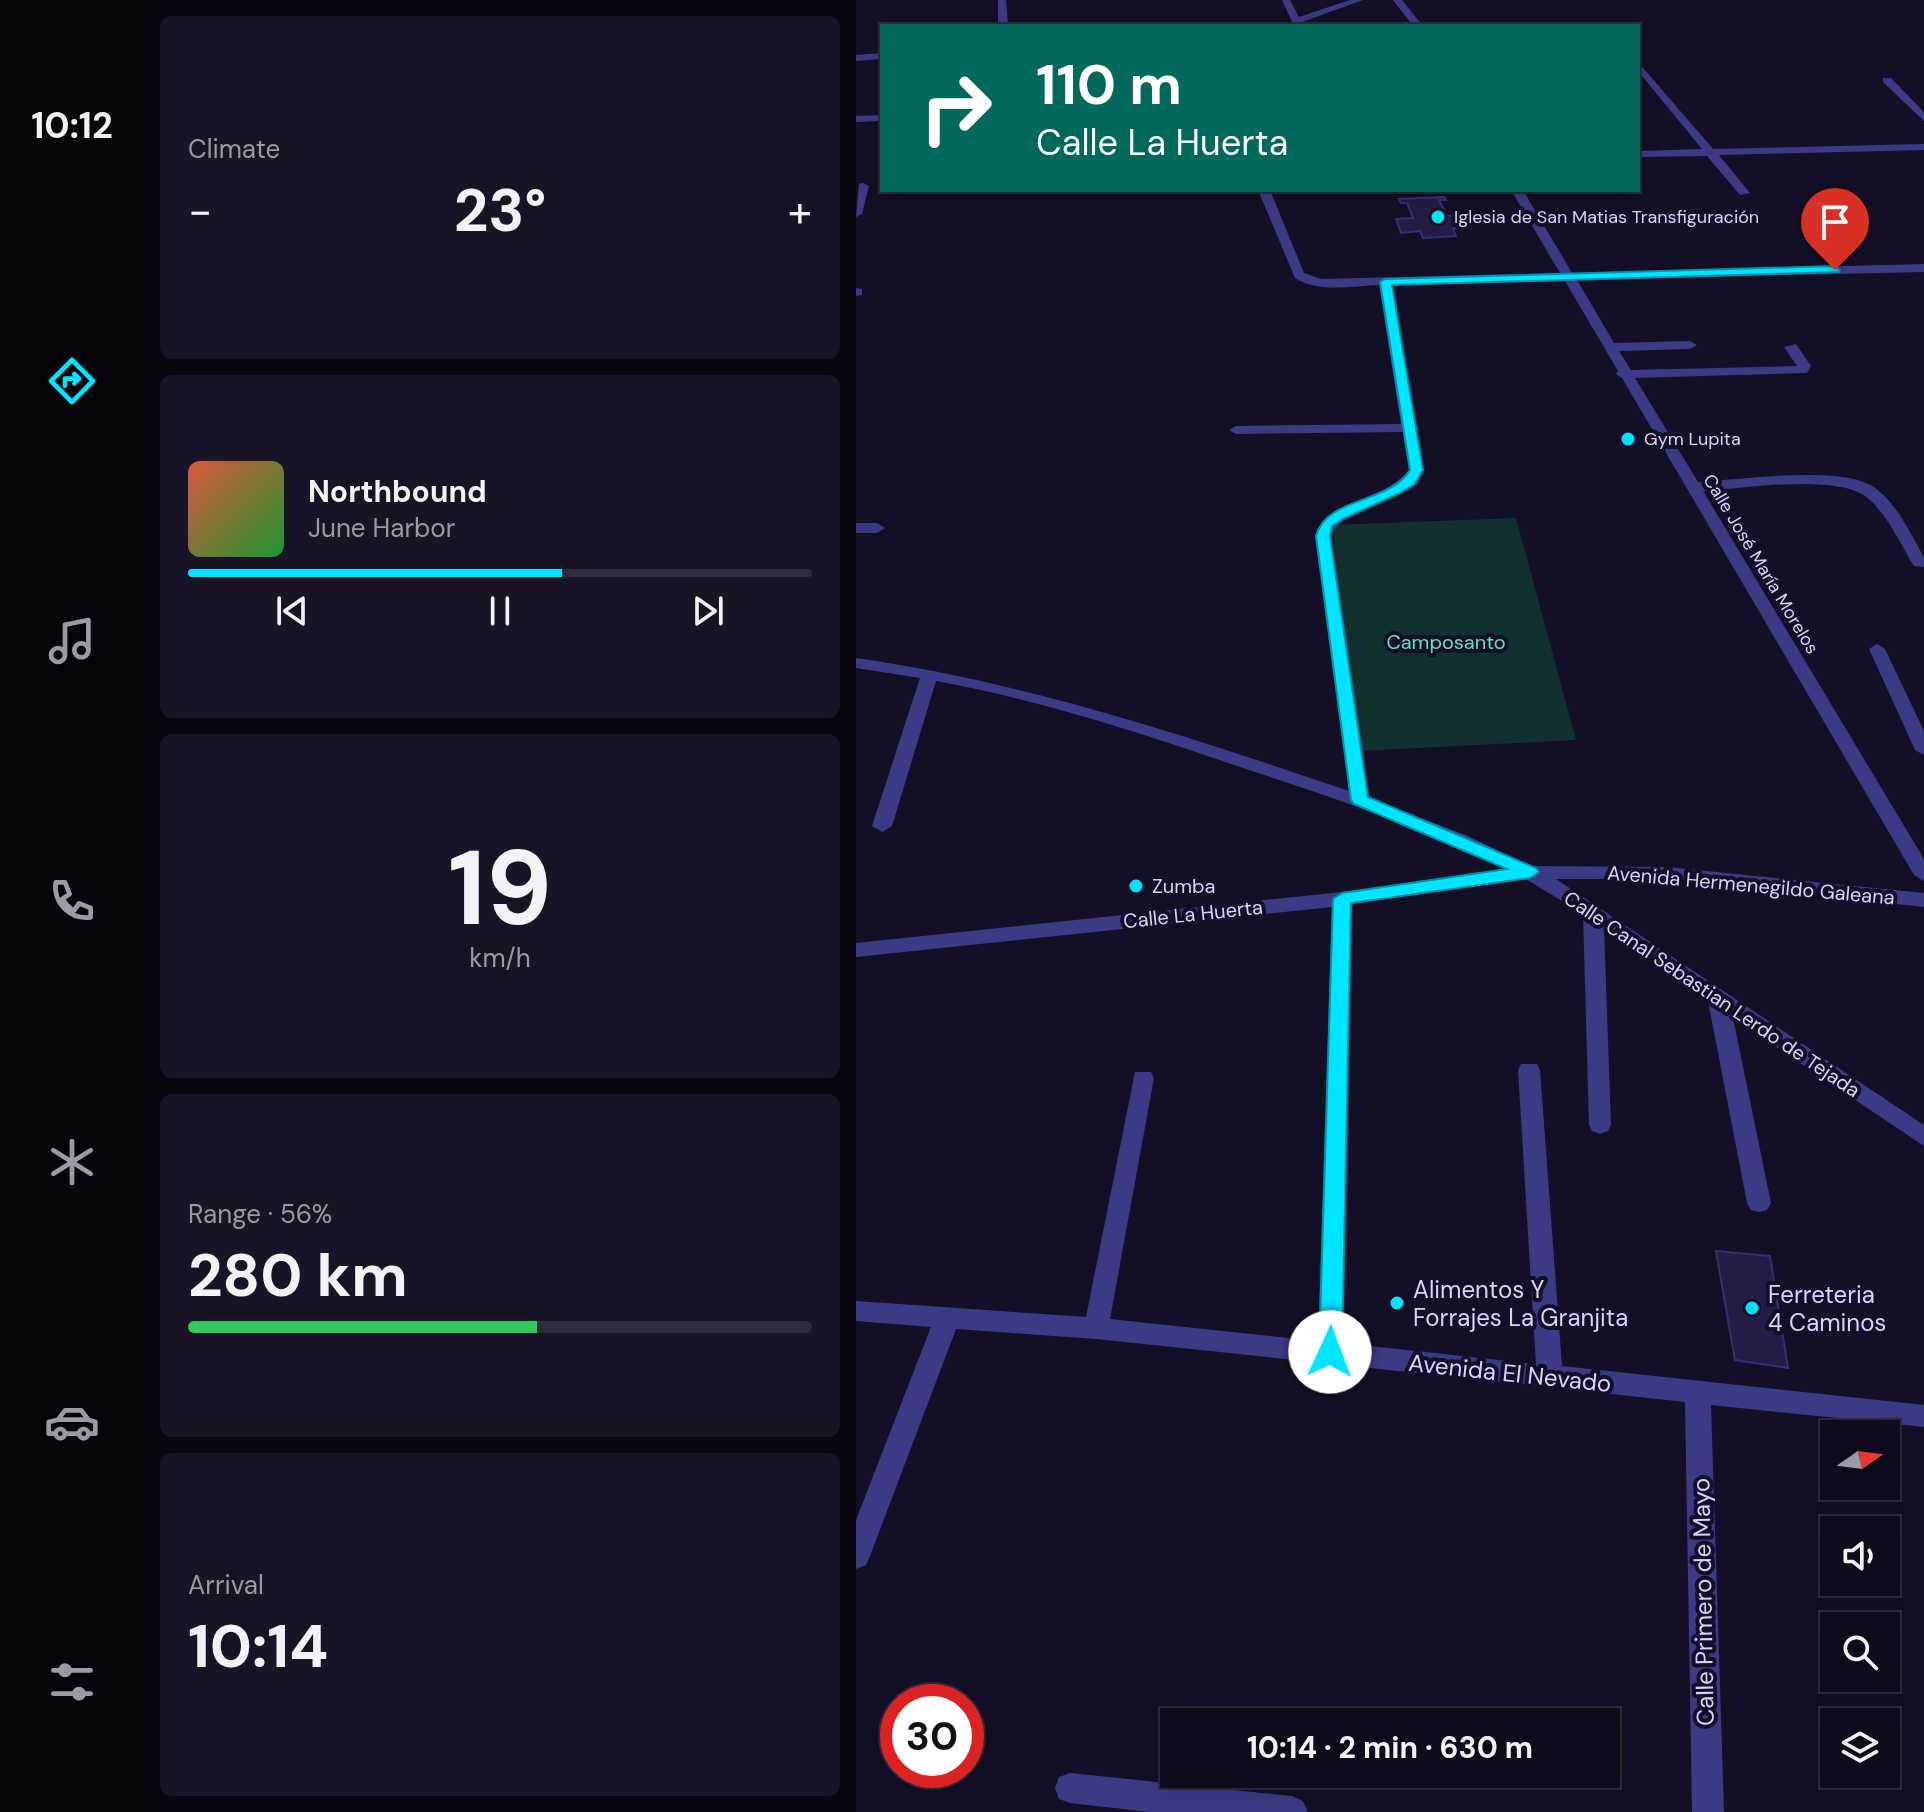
<!DOCTYPE html>
<html lang="en">
<head>
<meta charset="utf-8">
<style>
	body { margin:0; font-family:"DM Sans",sans-serif; background:#171425; color:#f1f3f6; height:100vh; display:flex; flex-direction:column; font-size:30px; white-space:nowrap }
	* { box-sizing:border-box; margin:0 }
	p { font-size:26px; color:#9b9ba3 }
	.icon { flex:none; width:44px; height:44px; fill:none; stroke:currentColor; stroke-width:2; stroke-linecap:round; stroke-linejoin:round }
	.map { position:relative; flex:1; overflow:hidden }
	.drawer { display:flex; flex-direction:column; gap:16px; padding:16px; background:#08060f; width:712px }
	.drawer>* { flex:none }
	.banner { position:absolute; left:24px; top:24px; width:760px; height:168px; border-radius:0px; box-shadow:0 4px 20px #0003,0 0 0 2px #2e2b3b; background:#00695c; color:#fff; overflow:hidden }
	.needle { width:52px; rotate:76deg }
	.controls { position:absolute; left:964px; top:1420px; display:grid; gap:16px }
	.controls a { display:grid; place-items:center; width:80px; height:80px; border-radius:0px; background:#0e0b1c; box-shadow:0 4px 20px #0003,0 0 0 2px #2e2b3b; font-size:40px }
	.speed { position:absolute; left:24px; top:1684px; display:flex; gap:16px; font-size:40px; font-weight:700; text-align:center }
	.speed>* { display:grid; place-content:center; width:104px; height:104px; border-radius:50%; background:#0e0b1c; box-shadow:0 4px 20px #0003,0 0 0 2px #2e2b3b; line-height:1 }
	.speed .limit { border:12px solid #d22; background:#fff; color:#111 }
	.pin { position:absolute; display:grid; place-items:center; width:68px; height:68px; color:#fff; margin:-82px -34px; border-radius:50% 50% 50% 0; rotate:-45deg; box-shadow:0 0 8px #0007 }
	.pin .icon { rotate:45deg }
	.me { position:absolute; width:88px; margin:-44px; rotate:2deg; stroke-linejoin:round; filter:drop-shadow(0 0 6px #0008) }
	.turn { display:flex; align-items:center; gap:28px; height:168px; padding:0 24px; font-size:36px }
	.turn .icon { width:104px; height:104px; stroke-width:2.5 }
	.turn b { display:block; font-size:56px; line-height:68px }
	.big { font-size:60px; font-weight:700; line-height:1.1 }
	.drawer .tile { flex:1; display:flex; flex-direction:column; justify-content:center; gap:12px; min-width:0; padding:0 28px; border-radius:12px; background:#171425 }
	.drawer .dial { align-items:center; gap:0 }
	.dial b { font-size:104px; line-height:1 }
	.song { display:flex; align-items:center; gap:24px }
	.cover { width:96px; height:96px; border-radius:12px; background:linear-gradient(135deg,hsl(10 70% 55%),hsl(130 70% 35%)) }
	.played { height:8px; border-radius:4px; background:linear-gradient(90deg,#00e5ff 60%,#2e2b3b 60%) }
	.keys { display:flex; justify-content:space-around; direction:ltr }
	.heat { display:flex; justify-content:space-between; align-items:center; font-size:44px; direction:ltr }
	.charge { height:12px; border-radius:6px; background:linear-gradient(90deg,#34c759 56%,#2e2b3b 0) }
	.trip { position:absolute; left:304px; top:1708px; width:460px; height:80px; border-radius:0px; background:#0e0b1c; box-shadow:0 4px 20px #0003,0 0 0 2px #2e2b3b; font-weight:700; line-height:80px; text-align:center }
	main { display:flex; flex:1; min-height:0 }
	.tabs { display:flex; flex-direction:column; width:144px; justify-content:space-around; align-items:center; background:#06040b; color:#9b9ba3 }
	.tabs .icon { width:56px; height:56px }
	.tabs .active { color:#00e5ff }
	.tabs b { font-size:36px; color:#f1f3f6 }
	.map>svg:first-child { display:block }
</style>
</head>
<body>
<main>
<nav class="tabs">
<b>10:12</b>
<svg class="icon active" aria-label="directions" viewBox="0 0 24 24"><path d="M12 3l9 9-9 9-9-9zM9 14v-3h6M13 9l2 2-2 2"/></svg>
<svg class="icon" aria-label="music" viewBox="0 0 24 24"><path d="M9 18V5l10-2v13"/><circle cx="6" cy="18" r="3"/><circle cx="16" cy="16" r="3"/></svg>
<svg class="icon" aria-label="phone" viewBox="0 0 24 24"><path d="M5 4h4l2 5-3 2q2 4 5 5l2-3 5 2v4C11 20 4 13 5 4z"/></svg>
<svg class="icon" aria-label="climate" viewBox="0 0 24 24"><path d="M12 3v18M4 7l16 10M4 17L20 7"/></svg>
<svg class="icon" aria-label="car" viewBox="0 0 24 24"><path d="M5 17H2v-5l4-1 3-4h7l3 4 3 1v5h-3M9 17h6M6 11h13"/><circle cx="7" cy="17" r="2"/><circle cx="17" cy="17" r="2"/></svg>
<svg class="icon" aria-label="filters" viewBox="0 0 24 24"><path d="M4 7h16M4 17h16"/><circle cx="9" cy="7" r="2"/><circle cx="15" cy="17" r="2"/></svg>
</nav>
<section class="drawer">
<div class="tile"><p>Climate</p>
<div class="heat"><a>−</a><b class="big">23°</b><a>+</a></div>
</div>
<div class="tile">
<div class="song"><i class="cover"></i><div><b>Northbound</b><p>June Harbor</p></div></div>
<div class="played"></div>
<div class="keys"><svg class="icon" aria-label="previous" viewBox="0 0 24 24"><path d="M18 5L8 12l10 7zM5 5v14"/></svg><svg class="icon" aria-label="pause" viewBox="0 0 24 24"><path d="M8 5v14M16 5v14"/></svg><svg class="icon" aria-label="next" viewBox="0 0 24 24"><path d="M6 5l10 7-10 7zM19 5v14"/></svg></div>
</div>
<div class="tile dial"><b>19</b><p>km/h</p></div>
<div class="tile"><p>Range · 56%</p><b class="big">280 km</b><div class="charge"></div></div>
<div class="tile"><p>Arrival</p><b class="big">10:14</b></div>
</section>
<div class="map">
<svg width="1068" height="1812" viewBox="0 0 1068 1812">
	<rect width="100%" height="100%" fill="#130f26"/>
	<path fill="#12302f" d="M660,518L720,740L502,751L476,525Z"/>
	<path fill="#241b47" stroke="#3b2d73" stroke-width="2" d="M588,197L590,200H583L591,216L606,215L612,228L597,229L600,236L567,238L564,231L545,233L540,219L557,218L551,203H545L543,199Z
		M860,1251L914,1256L932,1368L879,1360Z"/>
	<g fill="none" stroke-linecap="round" stroke-linejoin="round">
		<path fill="#3d3a85" fill-rule="evenodd" d="M142,0H150L152,26H142Z
			M426,0H434L443,17L494,0H507L446,22L448,26H438Z
			M537,0H546L567,26H557Z
			M26,53V59L0,61V55Z
			M782,62L857,149L1068,144V150L863,155L894,193L884,195L851,156L782,157V151L846,149L782,71Z
			M1027,78H1035L1068,112V121L1027,82Z
			M26,115V121L0,122V116Z
			M7,183L13,186L6,214L0,217L3,184Z
			M402,190H414L448,273L465,279L704,273L655,190H667L716,273L1068,264V272L721,280L758,343L834,341L841,345L834,349L763,351L775,370L941,366L928,347L940,344L955,366L951,373L779,378L842,482C883,480 982,465 1016,486C1040,501 1054,533 1068,557V567L1058,566C1044,544 1033,517 1013,499C984,472 886,489 847,491L1068,859V881L1058,875L766,378L760,374L762,371L709,281L536,285L560,425L563,428L561,431L567,470C542,504 491,503 475,536L513,798L612,836L675,866L812,867L1068,893V907L812,879H700L1068,1125V1146L877,1018L915,1203L911,1210L903,1212L895,1210L891,1203L852,1001L748,928L755,1125L752,1131L744,1134L736,1131L733,1125L727,914L670,879L496,904L487,1343L680,1364L662,1070L665,1064H681L684,1070L706,1366L1068,1405V1427L855,1405L868,1812H836L829,1402L700,1388L694,1390L685,1386L240,1339L100,1329L14,1556L10,1565L0,1569V1520L75,1327L0,1321V1301L230,1317L279,1072H295L298,1078L254,1319L462,1341L476,907L0,957V943L486,892L650,869C567,827 478,798 390,769C288,734 186,700 80,681L36,826L26,832L16,826L64,678L0,668V658C169,682 331,736 493,791L459,536C479,498 527,501 553,470L547,432L380,434L373,430L380,426L545,424L523,285C497,286 462,293 439,278Z
			M0,288L6,289V295L0,296Z
			M0,523H21L29,528L21,533H0Z
			M1021,644L1029,649L1068,731V755L1059,750L1013,649Z
			M214,1773L436,1796L447,1801L452,1812H293L214,1803L203,1799L199,1788L203,1777Z"/>
	</g>
	<path fill="#00e5ff" stroke="#0095a6" stroke-width="2" d="M979,266L984,270L983,272L536,285L567,470L559,484L544,493L487,519L476,526L474,536L512,797L680,868L683,872L674,878L495,903L486,1352L482,1359L474,1362L466,1359L463,1352L477,899L486,893L651,869L498,804L495,800L460,536C471,496 534,504 554,470L524,282L529,279Z"/>
	<g fill="#00e5ff" stroke="#130f26" stroke-width="3">
		<circle cx="582" cy="217" r="8"/>
		<circle cx="772" cy="439" r="8"/>
		<circle cx="280" cy="886" r="8"/>
		<circle cx="541" cy="1303" r="8"/>
		<circle cx="896" cy="1308" r="8"/>
	</g>
	<g text-anchor="middle" dominant-baseline="central" stroke-width="8" stroke-linejoin="round" paint-order="stroke">
		<g font-size="18" fill="#d9d4ff" stroke="#130f26" text-anchor="start">
			<text x="598" y="217">Iglesia de San Matias Transfiguración</text>
			<text x="788" y="439">Gym Lupita</text>
		</g>
		<g font-size="18" fill="#d9d4ff" stroke="#130f26">
			<text transform="translate(905 564) rotate(59)">Calle José María Morelos</text>
		</g>
		<g font-size="20" fill="#5fe0c0" stroke="#130f26">
			<text x="590" y="642">Camposanto</text>
		</g>
		<g font-size="20" fill="#d9d4ff" stroke="#130f26">
			<text transform="translate(895 885) rotate(5)">Avenida Hermenegildo Galeana</text>
			<text transform="translate(337 914) rotate(-6)">Calle La Huerta</text>
			<text transform="translate(856 994) rotate(34)">Calle Canal Sebastian Lerdo de Tejada</text>
		</g>
		<g font-size="20" fill="#d9d4ff" stroke="#130f26" text-anchor="start">
			<text x="296" y="886">Zumba</text>
		</g>
		<g font-size="24" fill="#d9d4ff" stroke="#130f26" text-anchor="start">
			<text x="557" y="1289">Alimentos Y<tspan x="557" dy="28">Forrajes La Granjita</tspan></text>
			<text x="912" y="1294">Ferreteria<tspan x="912" dy="28">4 Caminos</tspan></text>
		</g>
		<g font-size="24" fill="#d9d4ff" stroke="#130f26">
			<text transform="translate(654 1373) rotate(6)">Avenida El Nevado</text>
			<text transform="translate(847 1602) rotate(-91)">Calle Primero de Mayo</text>
		</g>
	</g>
</svg>
<div class="controls">
<a><svg class="needle" viewBox="-14 -14 28 28"><path d="M0-13l5 13h-10z" fill="#e53935"/><path d="M0 13l5-13h-10z" fill="#9b9ba3"/></svg></a>
<a><svg class="icon" aria-label="sound" viewBox="0 0 24 24"><path d="M4 9h4l5-4v14l-5-4H4zM17 9q2 3 0 6"/></svg></a>
<a><svg class="icon" aria-label="search" viewBox="0 0 24 24"><circle cx="10" cy="10" r="6"/><path d="M15 15l6 6"/></svg></a>
<a><svg class="icon" aria-label="layers" viewBox="0 0 24 24"><path d="M12 4l9 5-9 5-9-5zM3 14l9 5 9-5"/></svg></a>
</div>
<div class="speed"><div class="limit">30</div></div>
<div class="pin" style="left:979px;top:270px;background:#d93025"><svg class="icon" aria-label="arrive" viewBox="0 0 24 24"><path d="M6 21V4h12l-3 4 3 4H6"/></svg></div>
<svg class="me" style="left:474px;top:1352px" viewBox="-20 -20 40 40"><circle r="19" fill="#fff"/><path d="M0-13L10 11 0 6-10 11z" fill="#00e5ff"/></svg>
<div class="trip">10:14 · 2 min · 630 m</div>
<div class="banner">
<div class="turn"><svg class="icon" aria-label="right" viewBox="0 0 24 24"><path d="M7 20v-9h11M14 6l5 5-5 5"/></svg><div><b>110 m</b>Calle La Huerta</div></div>
</div>
</div>
</main>
</body>
</html>
